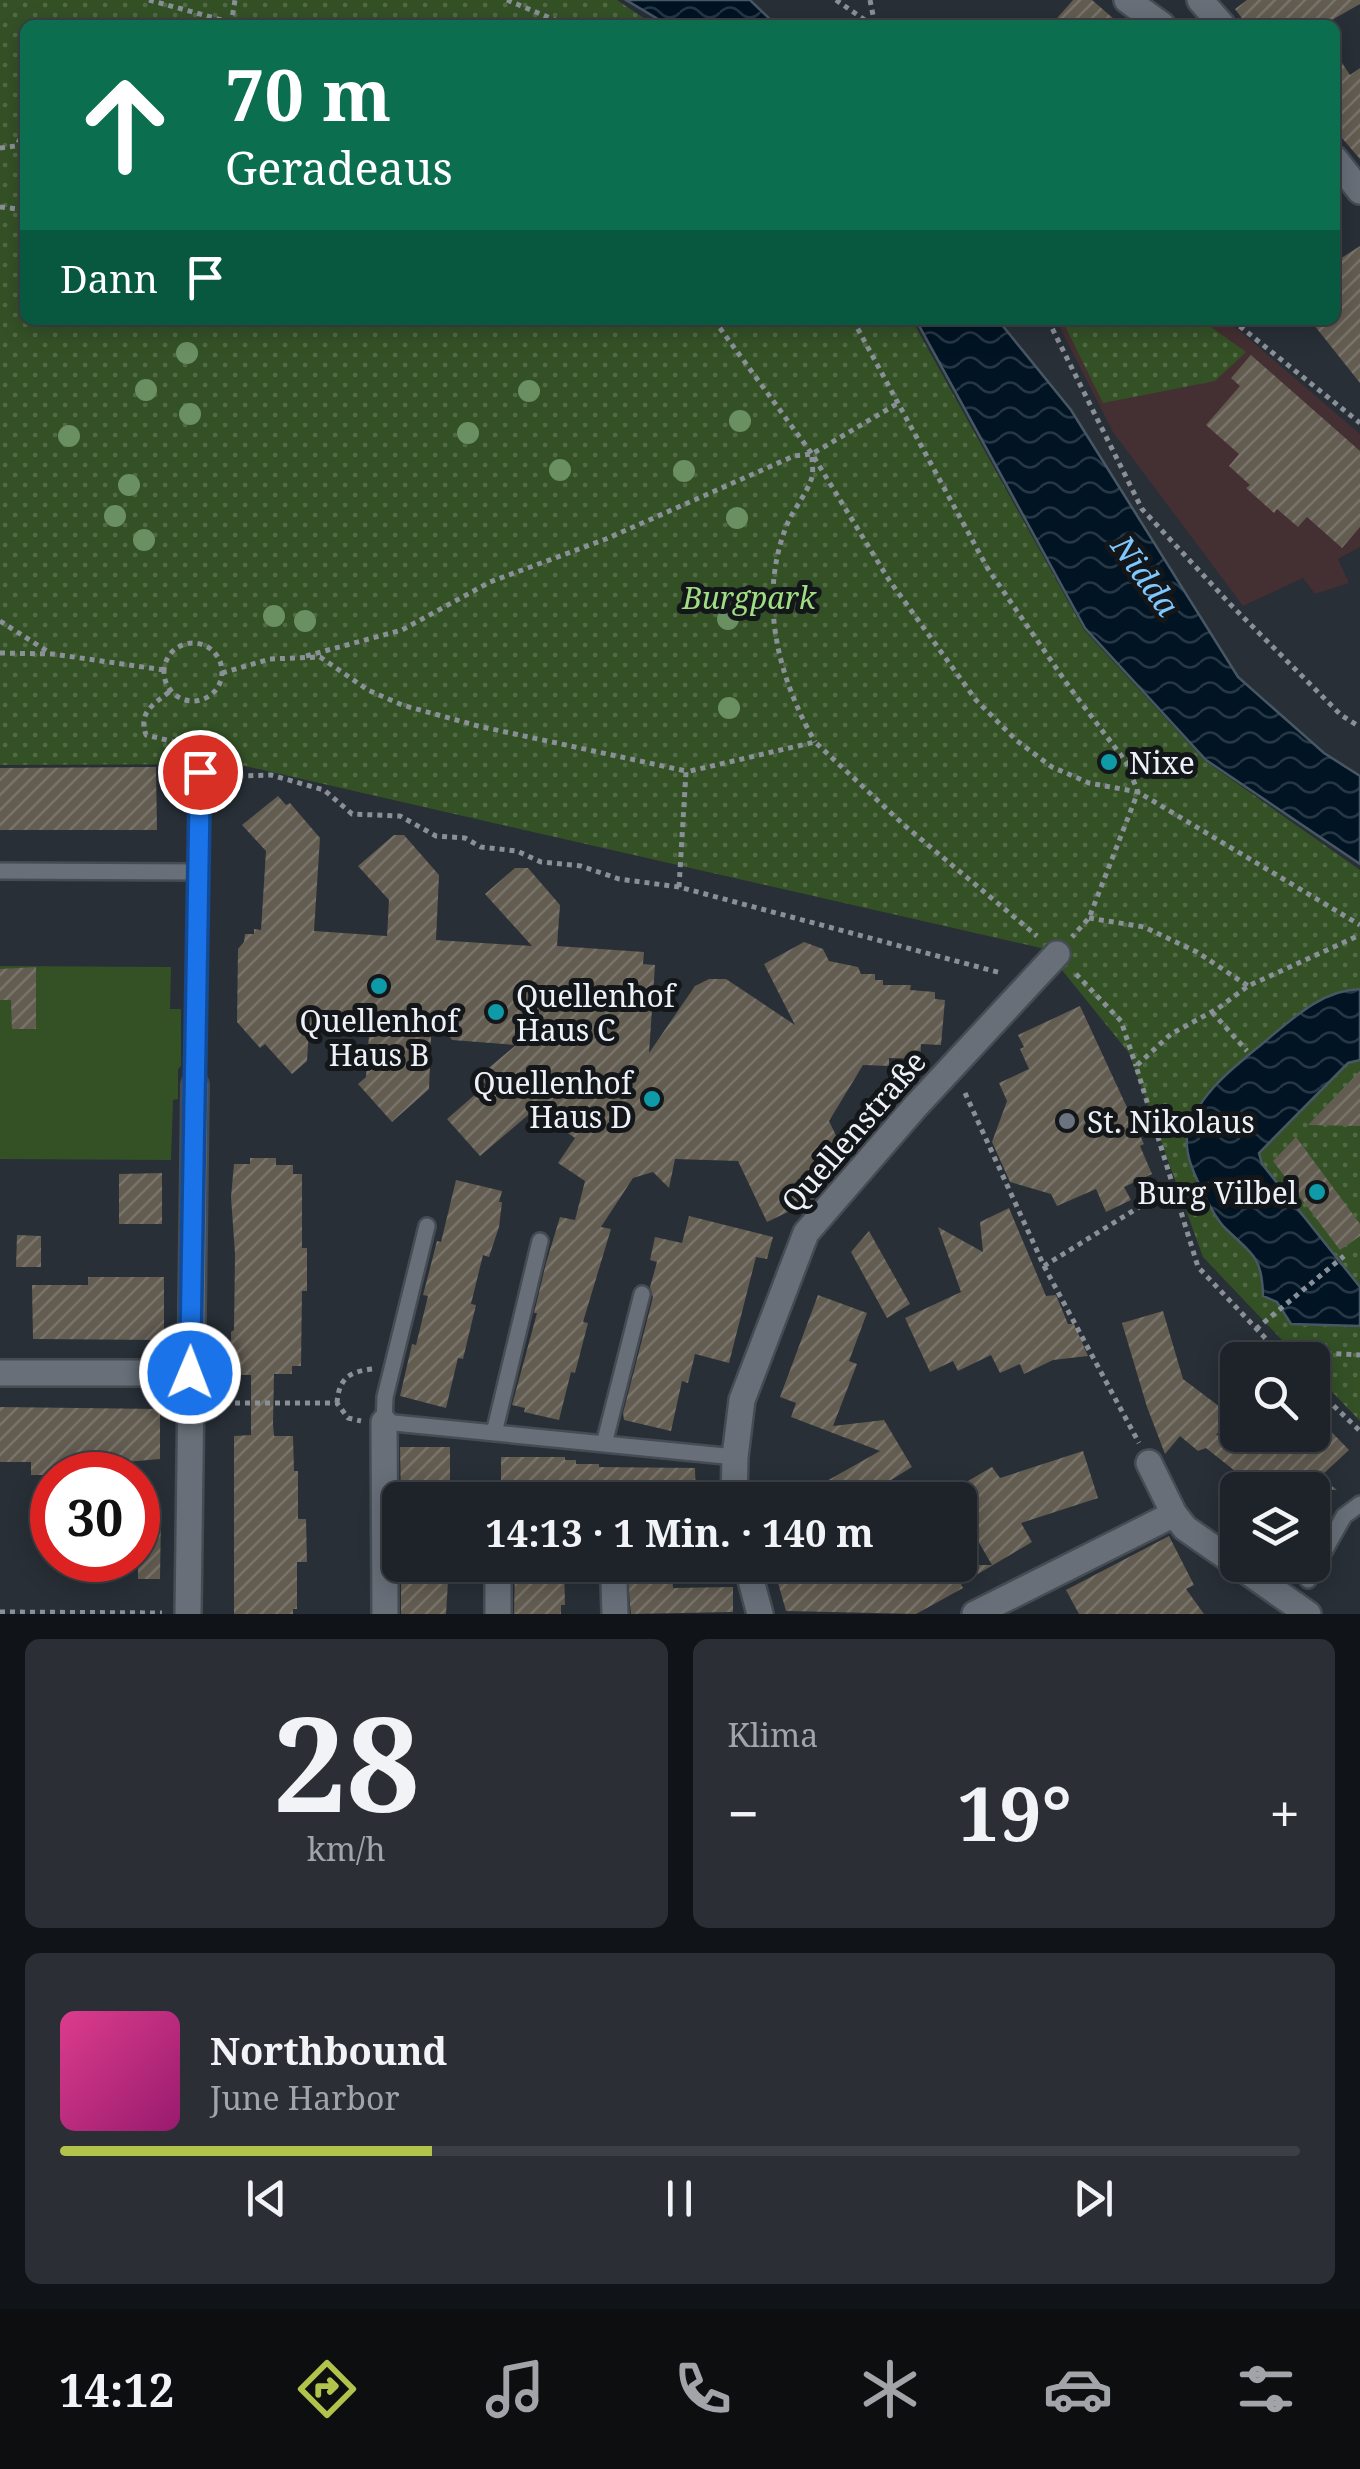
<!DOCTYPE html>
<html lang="de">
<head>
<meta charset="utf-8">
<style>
	body { margin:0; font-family:"Noto Serif",serif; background:#2b2f35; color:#f1f3f6; height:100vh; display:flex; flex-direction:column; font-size:38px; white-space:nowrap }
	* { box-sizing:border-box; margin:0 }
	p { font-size:32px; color:#a1a4a8 }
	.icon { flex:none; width:55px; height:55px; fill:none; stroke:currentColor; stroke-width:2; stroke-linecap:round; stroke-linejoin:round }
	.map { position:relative; height:1614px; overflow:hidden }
	.sheet { display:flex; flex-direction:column; gap:25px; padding:25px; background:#101317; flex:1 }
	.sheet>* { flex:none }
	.top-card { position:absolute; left:20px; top:20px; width:1320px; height:305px; border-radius:15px; box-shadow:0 5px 25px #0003,0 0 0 2px #3c4046; background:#0b6e4f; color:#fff; overflow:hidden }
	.fabs { position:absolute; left:1220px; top:1342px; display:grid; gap:20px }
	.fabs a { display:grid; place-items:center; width:110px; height:110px; border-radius:15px; background:#1e2329; box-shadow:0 5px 25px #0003,0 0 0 2px #3c4046; font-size:50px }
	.speed { position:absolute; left:30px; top:1452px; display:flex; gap:20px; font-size:50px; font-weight:700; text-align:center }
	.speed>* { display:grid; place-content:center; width:130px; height:130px; border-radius:50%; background:#1e2329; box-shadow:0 5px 25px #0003,0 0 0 2px #3c4046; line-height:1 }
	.speed .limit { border:15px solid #d22; background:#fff; color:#111 }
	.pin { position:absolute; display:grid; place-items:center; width:85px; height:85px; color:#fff; margin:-42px; border:5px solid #fff; border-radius:50%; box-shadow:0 2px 10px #0007 }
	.me { position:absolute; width:110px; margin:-55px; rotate:1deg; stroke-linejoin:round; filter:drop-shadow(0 0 8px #0008) }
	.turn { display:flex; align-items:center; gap:35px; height:210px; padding:0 40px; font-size:45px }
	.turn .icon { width:130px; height:130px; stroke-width:2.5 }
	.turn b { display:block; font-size:70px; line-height:85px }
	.then { display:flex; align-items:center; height:95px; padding:0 40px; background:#0003; gap:20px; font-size:38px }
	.big { font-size:75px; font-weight:700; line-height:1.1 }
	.sheet .widget { flex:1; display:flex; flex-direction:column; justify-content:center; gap:15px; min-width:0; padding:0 35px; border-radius:15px; background:#2b2f35 }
	.sheet .dial { align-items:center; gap:0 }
	.dial b { font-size:130px; line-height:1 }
	.song { display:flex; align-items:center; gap:30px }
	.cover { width:120px; height:120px; border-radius:15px; background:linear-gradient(135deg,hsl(330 70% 55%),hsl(320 70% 35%)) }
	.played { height:10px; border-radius:5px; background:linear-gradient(90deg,#b2c34c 30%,#3c4046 30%) }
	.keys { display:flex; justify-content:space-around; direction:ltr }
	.heat { display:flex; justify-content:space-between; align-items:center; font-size:55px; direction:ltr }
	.sheet .tiles { flex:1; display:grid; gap:25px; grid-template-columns:1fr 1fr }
	.widget:last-child { grid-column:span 2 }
	.trip { position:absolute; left:382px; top:1482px; width:595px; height:100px; border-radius:15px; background:#1e2329; box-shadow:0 5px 25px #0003,0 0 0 2px #3c4046; font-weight:700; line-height:100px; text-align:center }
	.tab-bar { display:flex; height:160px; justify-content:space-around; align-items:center; background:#0c0e10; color:#a1a4a8 }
	.tab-bar .icon { width:70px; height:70px }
	.tab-bar .on { color:#b2c34c }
	.tab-bar b { font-size:45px; color:#f1f3f6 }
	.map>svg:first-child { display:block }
</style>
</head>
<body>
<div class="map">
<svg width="1360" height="1614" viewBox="0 0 1360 1614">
	<defs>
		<pattern id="grass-dots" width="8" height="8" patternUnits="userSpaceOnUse" patternTransform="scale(2.5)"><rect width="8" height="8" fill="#345126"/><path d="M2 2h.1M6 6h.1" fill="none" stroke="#526a46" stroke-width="1.8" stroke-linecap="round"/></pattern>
		<pattern id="water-waves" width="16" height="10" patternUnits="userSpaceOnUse" patternTransform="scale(2.5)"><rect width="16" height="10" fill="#011424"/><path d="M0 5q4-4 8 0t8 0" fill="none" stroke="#263745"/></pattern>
		<pattern id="building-hatch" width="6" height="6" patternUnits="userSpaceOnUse" patternTransform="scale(2.5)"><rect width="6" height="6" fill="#625c51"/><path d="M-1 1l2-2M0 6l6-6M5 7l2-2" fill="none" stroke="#79746b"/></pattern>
	</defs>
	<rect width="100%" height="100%" fill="#282f37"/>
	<path fill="#442f32" d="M1056,320H1222L1240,331L1360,434V547L1338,559L1349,583L1315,594L1303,578L1243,606L1113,432Z"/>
	<path fill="url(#grass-dots)" d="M0,0H617L654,25H25V320H912L1084,630L1205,761L1360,870V1421L1313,1372L1312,1360H1301L1203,1257L1129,1053L1045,949L236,764L0,765Z
		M1072,320H1201L1246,352L1215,381L1103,403L1064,324Z"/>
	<path fill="#345126" d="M0,966L171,967L170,1009H181V1066L178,1069V1099L173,1100L171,1160L0,1159Z"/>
	<path fill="url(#water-waves)" stroke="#485764" stroke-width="2.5" d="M626,0H750L776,25H668Z
		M916,320H998L1071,410L1238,677L1324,753L1360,776V864L1206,760L1085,628Z
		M1360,989V1060L1348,1063L1259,1153L1262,1164L1360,1287V1326L1291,1324L1277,1302L1263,1296C1262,1254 1251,1254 1224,1227C1215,1217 1207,1201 1201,1188C1194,1173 1185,1155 1187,1137C1192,1099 1235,1066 1262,1044C1291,1020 1321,990 1360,989Z"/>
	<path fill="url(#building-hatch)" d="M1073,0H1092L1121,25H1051Z
		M1247,0H1360V4L1323,25H1247L1235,9Z
		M1335,52L1350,75L1360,68V159L1335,130Z
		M1360,246V383L1310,320H1335V262Z
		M1251,355L1360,451V527L1342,548L1307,517L1298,527L1277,509L1274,513L1246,488L1250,485L1229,466L1239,454L1206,425L1240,386L1231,378Z
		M156,767L157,830H0V768Z
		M278,796L286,805L290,803L320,838L314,931L387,936L389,900L358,866L394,835H404L439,875L436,940L532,946L485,894L515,868H528L560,905L557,946L644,952L643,964L655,965L649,1053L695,986L709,979H726L795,1025L764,964L804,942L823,949L829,961L858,967L861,974H875V980H883V985H911L910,990L935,992V999L945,1000L941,1045L921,1044L920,1059L889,1058V1066L863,1065L829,1121L846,1156L838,1159L842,1167L827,1176L829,1182L813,1200L767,1222L738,1161L675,1159L669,1188L653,1172L633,1178L601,1227L611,1229L583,1322L588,1323L575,1373L571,1372L559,1420L524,1412L525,1408L512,1405L537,1313H534L546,1263L560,1217L575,1220L585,1181L558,1163L575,1138L534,1110L480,1156L447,1119L486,1085L479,1076L516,1045L452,1040L432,1013L429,1089L392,1122L358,1084L366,1077L369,1035L309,1031L307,1061L292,1074L265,1044L260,1048L237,1022L238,949L244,942L245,934H254V929L261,930L266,851L242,825Z
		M36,967V1029H12L11,1000H0V969Z
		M1080,1006L1144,1144L1140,1146L1152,1174L1124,1187L1131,1200L1106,1212L1096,1189L1057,1206L1051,1194L1010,1182L992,1142L1007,1101L999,1083L1029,1069L1020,1049L1024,1047L1018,1035Z
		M1360,1071V1126L1308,1125Z
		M1296,1137L1360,1224V1236L1340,1250L1273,1161Z
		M250,1158H276V1165H293V1174H302V1248H307V1291H302L301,1366H292V1374H274L273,1424L274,1436H293L294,1471H298V1519H306L307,1562H297V1609H293V1614H234V1436L251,1435V1375H234V1346L231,1342V1332L234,1330L235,1254L231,1197L234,1164H250Z
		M162,1173V1224H119V1174Z
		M456,1180L502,1191L499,1202H502L499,1227L489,1257L483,1255L471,1304L476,1305L463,1359L458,1358L446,1408L400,1396L412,1344L416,1345L428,1296L423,1295L437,1241L441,1242Z
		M1009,1208L1046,1296L1056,1295L1068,1324H1074L1088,1356L1053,1360L1024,1374L1020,1364L1000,1373L991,1355L958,1371L953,1361L930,1372L905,1318L961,1292L938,1227L983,1252L980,1222Z
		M689,1216L773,1237L767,1259L756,1257L729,1363L695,1354L688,1383L682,1381L671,1431L624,1420L623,1413L653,1297L650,1287L657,1262L650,1260L655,1237L682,1243Z
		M869,1231L910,1304L887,1318L851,1252Z
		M17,1235L41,1236V1267H16Z
		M88,1277H164V1340L33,1339L32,1285H88Z
		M818,1295L867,1313L849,1361L857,1364L833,1426L884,1420L912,1467L859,1500H793L880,1451L791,1417L796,1403L780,1397Z
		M1163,1311L1183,1379L1232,1416L1216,1435H1271L1288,1448L1302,1435H1312V1425L1319,1419L1349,1450L1320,1477L1337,1490H1259L1206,1448L1198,1451L1180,1436L1165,1454L1147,1407L1122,1323Z
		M0,1407L160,1409V1459L114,1463V1475H31V1462H0Z
		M400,1447H450V1500H401Z
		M1083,1451L1098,1498L1021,1523L1032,1542L961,1584L963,1588L916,1614L786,1611L773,1565H992L960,1510V1500H954L949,1492L992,1467L1000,1478Z
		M501,1457H565V1460H576V1464H599V1467L695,1468L696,1500H501Z
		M138,1514H161L160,1579H138Z
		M1169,1536L1194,1585L1186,1589L1204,1614H1079L1066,1590Z
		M401,1565H449L446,1614H401Z
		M515,1565H564L565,1605H561V1614H514Z
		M672,1573L673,1588L733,1587V1612L631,1614L627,1574Z"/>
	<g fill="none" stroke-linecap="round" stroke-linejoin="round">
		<g stroke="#464c53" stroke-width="20">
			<path id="service" d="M0,871L199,872
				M195,1085L201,772
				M427,1226L385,1397L384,1422L735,1457
				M494,1433L540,1241
				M604,1444L642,1294
				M1308,1580L1344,1516L1360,1504"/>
		</g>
		<g stroke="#464c53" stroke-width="30">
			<path id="minor" d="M1127,0L1162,25
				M1200,0L1222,25
				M1335,159L1360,191
				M0,1373H190
				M384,1422L385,1614
				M1149,1463L1174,1514L1185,1528L1308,1614
				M734,1500L735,1457L742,1400L806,1233L915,1107L1057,954
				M498,1565V1614
				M747,1565L760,1614
				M614,1583L615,1614
				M188,1614L195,1085
				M975,1614L1174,1514"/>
		</g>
		<path stroke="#8a9097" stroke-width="5" stroke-dasharray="5 5" stroke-linecap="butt" d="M149,0L240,25
			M507,0L567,25
			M836,0L872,25
			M870,0L875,25
			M231,25L235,0
			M0,148L16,146L25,131
			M0,207L18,209L25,206
			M714,320L812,454L889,580L976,700L1016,740L1052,767L1089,783L1138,792L1360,925
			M853,320L988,569L1070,688L1126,762L1138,792L1089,918L1072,937
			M1048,320L1142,509L1230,604L1341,715L1360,727
			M1232,320L1360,423
			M812,457C812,463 814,474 811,480C806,495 792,511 786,527C758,600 778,677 815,742
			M0,621L50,653
			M164 672a29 29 0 1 1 58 0a29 29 0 1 1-58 0Z
			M0,653L53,654L164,670
			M306,656L402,630L490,582L606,539L794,456L812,454L900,402
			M222,673L270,659L320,657L368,690L402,705L478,726L686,771
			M169,692C153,705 138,712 146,735L187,745L196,750
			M220,784L238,776L271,775L324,790L352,814L400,816L436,836L465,838L481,847L517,851L541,862L581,866L619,879L679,887L1001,973
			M679,887L686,772L815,742L904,825L1037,936
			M1089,918L1144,927L1197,952L1248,986
			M1076,974L1121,1021L1136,1066
			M1212,1012L1247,1051
			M965,1093L1044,1266L1173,1186
			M1044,1266L1139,1443
			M1256,1329L1344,1256
			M1286,1360L1198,1267L1136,1066L1171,1034L1217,1009L1248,986L1360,935
			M1300,1360L1307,1352L1360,1355
			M1312,1385L1360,1431
			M215,1403H337L348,1418L361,1421
			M337,1403C339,1378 349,1372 372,1369
			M0,1612L162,1613"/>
		<use href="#service" stroke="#686f79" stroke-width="15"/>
		<use href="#minor" stroke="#686f79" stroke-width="25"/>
	</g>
	<g fill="#6a8f61">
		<circle cx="187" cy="353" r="11"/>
		<circle cx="146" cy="390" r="11"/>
		<circle cx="529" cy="391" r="11"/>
		<circle cx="190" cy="414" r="11"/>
		<circle cx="740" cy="421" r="11"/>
		<circle cx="468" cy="433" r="11"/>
		<circle cx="69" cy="436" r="11"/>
		<circle cx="560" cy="470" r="11"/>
		<circle cx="684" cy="471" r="11"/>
		<circle cx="129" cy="485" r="11"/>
		<circle cx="115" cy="516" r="11"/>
		<circle cx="737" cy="518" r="11"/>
		<circle cx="144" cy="540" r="11"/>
		<circle cx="274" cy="616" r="11"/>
		<circle cx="728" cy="619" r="11"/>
		<circle cx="305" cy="621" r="11"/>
		<circle cx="729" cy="708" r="11"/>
	</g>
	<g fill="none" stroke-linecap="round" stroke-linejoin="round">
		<g stroke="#114b97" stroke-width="25">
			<path id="route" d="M190,1373L200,772"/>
		</g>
		<use href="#route" stroke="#1a73e8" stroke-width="18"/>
	</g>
	<g fill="#0f9aa8" stroke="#14171a" stroke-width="4">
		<circle cx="1109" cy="762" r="10"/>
		<circle cx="379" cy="986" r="10"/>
		<circle cx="496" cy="1012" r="10"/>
		<circle cx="652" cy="1099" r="10"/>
		<circle cx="1317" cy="1192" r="10"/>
	</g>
	<circle fill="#6b7280" stroke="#14171a" stroke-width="4" cx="1067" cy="1121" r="10"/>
	<g text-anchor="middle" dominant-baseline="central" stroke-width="10" stroke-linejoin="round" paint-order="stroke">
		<g font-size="30" font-style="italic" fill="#a0dd83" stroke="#14171a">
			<text x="749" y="597">Burgpark</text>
		</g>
		<g font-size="30" fill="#eef2f8" stroke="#14171a" text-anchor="start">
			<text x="1129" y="762">Nixe</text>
			<text x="516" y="995">Quellenhof<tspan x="516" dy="34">Haus C</tspan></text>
			<text x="379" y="1020" text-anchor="middle">Quellenhof<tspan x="379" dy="34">Haus B</tspan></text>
			<text x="632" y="1082" text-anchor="end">Quellenhof<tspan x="632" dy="34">Haus D</tspan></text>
			<text x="1087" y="1121">St. Nikolaus</text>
			<text x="1297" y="1192" text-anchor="end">Burg Vilbel</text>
		</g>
		<g font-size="30" fill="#eef2f8" stroke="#14171a">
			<text transform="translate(853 1131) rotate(-49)">Quellenstraße</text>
		</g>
		<g font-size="32" font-style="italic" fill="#7ec7ff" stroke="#14171a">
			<text transform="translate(1146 575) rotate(54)">Nidda</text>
		</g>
	</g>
</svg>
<div class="fabs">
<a><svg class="icon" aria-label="search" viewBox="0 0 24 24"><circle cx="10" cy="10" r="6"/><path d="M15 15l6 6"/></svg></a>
<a><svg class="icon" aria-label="layers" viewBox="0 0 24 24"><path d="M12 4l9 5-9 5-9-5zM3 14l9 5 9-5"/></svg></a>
</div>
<div class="speed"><div class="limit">30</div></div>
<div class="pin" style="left:200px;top:772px;background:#d93025"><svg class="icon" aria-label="arrive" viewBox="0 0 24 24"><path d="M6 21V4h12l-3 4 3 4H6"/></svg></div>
<svg class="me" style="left:190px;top:1373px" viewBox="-20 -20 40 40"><circle r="17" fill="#1a73e8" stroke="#fff" stroke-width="3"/><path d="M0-11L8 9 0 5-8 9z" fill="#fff"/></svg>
<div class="trip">14:13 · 1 Min. · 140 m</div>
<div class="top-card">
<div class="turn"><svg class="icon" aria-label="ahead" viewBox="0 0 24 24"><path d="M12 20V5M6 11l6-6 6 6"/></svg><div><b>70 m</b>Geradeaus</div></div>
<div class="then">Dann<svg class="icon" aria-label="arrive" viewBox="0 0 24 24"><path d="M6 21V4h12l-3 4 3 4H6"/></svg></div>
</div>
</div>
<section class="sheet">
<div class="tiles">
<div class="widget dial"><b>28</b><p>km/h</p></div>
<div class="widget"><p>Klima</p>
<div class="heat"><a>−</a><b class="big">19°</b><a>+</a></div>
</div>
<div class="widget">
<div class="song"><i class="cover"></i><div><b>Northbound</b><p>June Harbor</p></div></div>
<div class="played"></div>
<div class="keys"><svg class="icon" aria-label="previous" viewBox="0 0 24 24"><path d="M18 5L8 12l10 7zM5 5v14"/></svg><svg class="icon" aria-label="pause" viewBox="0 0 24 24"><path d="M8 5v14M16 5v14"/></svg><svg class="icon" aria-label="next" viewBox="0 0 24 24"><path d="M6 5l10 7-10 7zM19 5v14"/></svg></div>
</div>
</div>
</section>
<nav class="tab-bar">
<b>14:12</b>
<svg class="icon on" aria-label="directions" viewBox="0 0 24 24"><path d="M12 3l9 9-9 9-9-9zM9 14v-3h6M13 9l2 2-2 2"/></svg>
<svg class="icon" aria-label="music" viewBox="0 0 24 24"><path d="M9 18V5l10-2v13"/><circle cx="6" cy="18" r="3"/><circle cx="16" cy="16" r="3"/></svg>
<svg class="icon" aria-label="phone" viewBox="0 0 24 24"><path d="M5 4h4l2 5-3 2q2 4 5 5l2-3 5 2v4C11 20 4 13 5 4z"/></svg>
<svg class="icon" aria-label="climate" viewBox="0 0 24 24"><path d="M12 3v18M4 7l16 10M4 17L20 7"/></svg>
<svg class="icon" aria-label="car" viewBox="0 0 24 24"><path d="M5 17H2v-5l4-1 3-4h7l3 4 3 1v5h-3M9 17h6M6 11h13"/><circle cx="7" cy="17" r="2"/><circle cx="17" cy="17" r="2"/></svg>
<svg class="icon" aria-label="filters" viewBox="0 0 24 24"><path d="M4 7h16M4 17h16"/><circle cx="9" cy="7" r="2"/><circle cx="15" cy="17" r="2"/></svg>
</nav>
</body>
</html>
